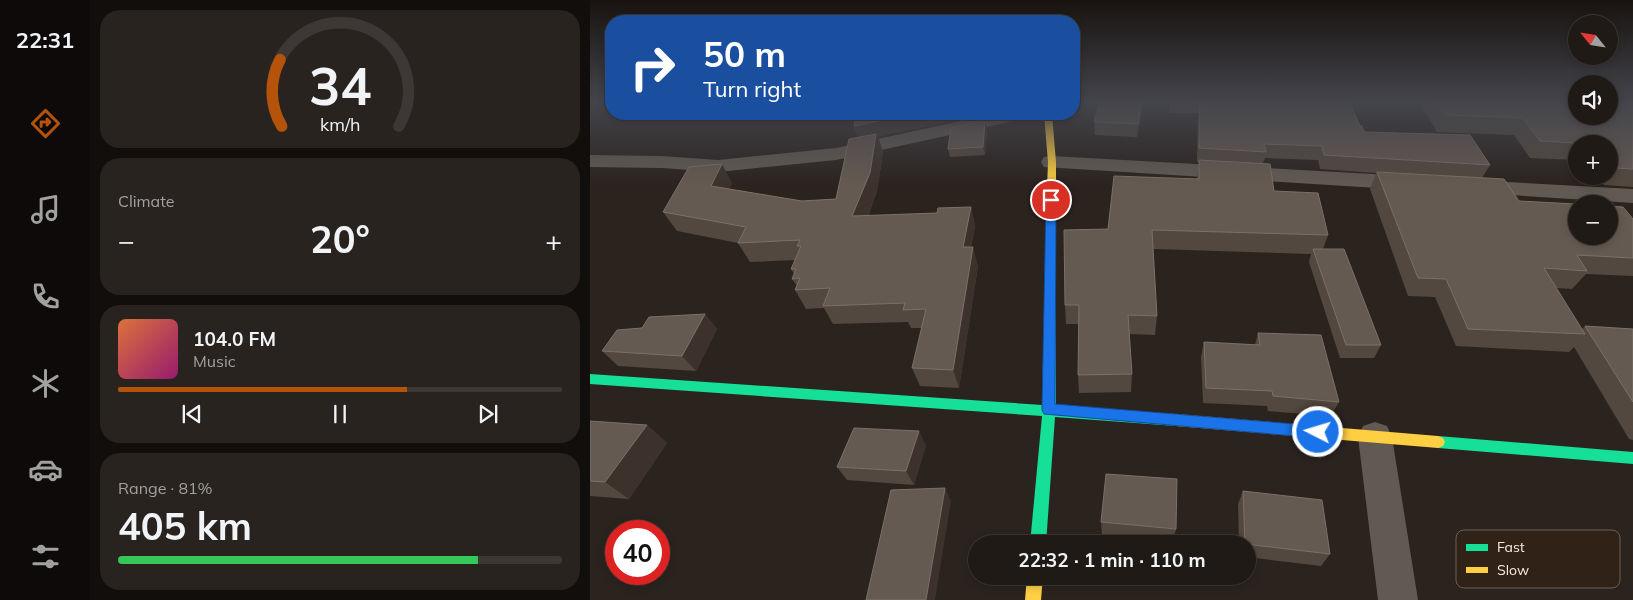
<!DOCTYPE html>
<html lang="en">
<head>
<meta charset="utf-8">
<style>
	body { margin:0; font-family:Mulish,sans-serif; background:#28231f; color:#f1f3f6; height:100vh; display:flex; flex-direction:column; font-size:19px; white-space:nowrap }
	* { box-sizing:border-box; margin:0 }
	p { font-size:16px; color:#a2a1a1 }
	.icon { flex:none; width:28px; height:28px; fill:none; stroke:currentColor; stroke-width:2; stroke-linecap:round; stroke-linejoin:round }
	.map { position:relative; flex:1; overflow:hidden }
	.sheet { display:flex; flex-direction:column; gap:10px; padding:10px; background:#120e0c; width:500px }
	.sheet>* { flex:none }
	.hud { position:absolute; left:15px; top:15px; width:475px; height:105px; border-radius:20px; box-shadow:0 2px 8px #0003,0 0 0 1px #3d3835; background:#1a4fa0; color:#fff; overflow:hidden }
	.needle { width:32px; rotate:300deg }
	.fabs { position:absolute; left:978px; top:15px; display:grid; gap:10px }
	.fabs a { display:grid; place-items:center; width:50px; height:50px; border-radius:50%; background:#201a16; box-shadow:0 2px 8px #0003,0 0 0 1px #3d3835; font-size:25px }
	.speed { position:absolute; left:15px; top:520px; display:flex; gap:10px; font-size:25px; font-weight:700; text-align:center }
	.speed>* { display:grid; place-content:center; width:65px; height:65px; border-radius:50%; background:#201a16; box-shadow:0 2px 8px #0003,0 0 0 1px #3d3835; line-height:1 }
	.speed .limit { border:8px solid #d22; background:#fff; color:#111 }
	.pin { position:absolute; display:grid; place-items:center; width:42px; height:42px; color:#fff; margin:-21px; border:2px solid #fff; border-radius:50%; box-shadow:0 1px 5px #0007 }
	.me { position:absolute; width:55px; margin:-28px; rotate:275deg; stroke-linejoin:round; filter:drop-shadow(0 0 4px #0008) }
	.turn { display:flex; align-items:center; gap:18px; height:105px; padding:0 15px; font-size:22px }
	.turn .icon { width:65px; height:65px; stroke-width:2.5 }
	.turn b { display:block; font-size:35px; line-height:42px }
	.big { font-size:38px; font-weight:700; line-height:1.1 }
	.sheet .tile { flex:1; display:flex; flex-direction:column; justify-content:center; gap:8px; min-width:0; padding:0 18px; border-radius:20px; background:#28231f }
	.sheet .dial { align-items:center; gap:0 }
	.dial svg { height:130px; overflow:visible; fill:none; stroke:#3d3835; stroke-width:7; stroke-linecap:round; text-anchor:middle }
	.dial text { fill:#f1f3f6; stroke:none }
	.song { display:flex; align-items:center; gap:15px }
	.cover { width:60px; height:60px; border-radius:8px; background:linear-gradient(135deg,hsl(20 70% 55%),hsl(320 70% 35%)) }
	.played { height:5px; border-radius:2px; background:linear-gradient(90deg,#b45309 65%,#3d3835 65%) }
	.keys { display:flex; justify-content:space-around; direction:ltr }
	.heat { display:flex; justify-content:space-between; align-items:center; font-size:28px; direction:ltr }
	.charge { height:8px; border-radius:4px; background:linear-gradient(90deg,#34c759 81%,#3d3835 0) }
	.trip { position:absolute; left:378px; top:535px; width:288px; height:50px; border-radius:25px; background:#201a16; box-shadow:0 2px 8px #0003,0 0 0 1px #3d3835; font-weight:700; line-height:50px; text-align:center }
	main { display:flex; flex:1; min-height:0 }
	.menu { display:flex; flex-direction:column; width:90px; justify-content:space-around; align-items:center; background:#0d0a09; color:#a2a1a1 }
	.menu .icon { width:35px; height:35px }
	.menu .selected { color:#b45309 }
	.menu b { font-size:22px; color:#f1f3f6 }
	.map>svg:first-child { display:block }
</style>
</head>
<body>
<main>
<nav class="menu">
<b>22:31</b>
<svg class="icon selected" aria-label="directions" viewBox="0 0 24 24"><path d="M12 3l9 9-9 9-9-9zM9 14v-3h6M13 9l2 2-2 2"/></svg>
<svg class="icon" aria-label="music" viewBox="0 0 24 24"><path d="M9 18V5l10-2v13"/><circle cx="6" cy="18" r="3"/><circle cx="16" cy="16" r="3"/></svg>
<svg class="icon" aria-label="phone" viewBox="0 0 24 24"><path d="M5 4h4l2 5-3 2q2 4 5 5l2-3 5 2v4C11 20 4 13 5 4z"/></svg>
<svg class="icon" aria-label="climate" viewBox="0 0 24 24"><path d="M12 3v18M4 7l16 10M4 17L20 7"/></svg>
<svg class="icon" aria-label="car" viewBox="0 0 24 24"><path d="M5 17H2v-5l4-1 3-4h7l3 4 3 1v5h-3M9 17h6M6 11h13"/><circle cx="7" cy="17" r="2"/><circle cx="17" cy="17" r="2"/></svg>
<svg class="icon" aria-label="filters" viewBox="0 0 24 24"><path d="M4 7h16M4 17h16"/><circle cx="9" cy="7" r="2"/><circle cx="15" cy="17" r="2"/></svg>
</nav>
<section class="sheet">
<div class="tile dial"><svg viewBox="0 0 100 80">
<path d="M14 69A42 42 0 1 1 86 69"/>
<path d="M14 69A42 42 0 0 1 13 28" stroke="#b45309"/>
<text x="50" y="56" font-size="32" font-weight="700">34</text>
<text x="50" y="72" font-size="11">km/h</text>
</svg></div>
<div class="tile"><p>Climate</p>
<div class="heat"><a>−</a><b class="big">20°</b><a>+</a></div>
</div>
<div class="tile">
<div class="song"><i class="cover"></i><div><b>104.0 FM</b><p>Music</p></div></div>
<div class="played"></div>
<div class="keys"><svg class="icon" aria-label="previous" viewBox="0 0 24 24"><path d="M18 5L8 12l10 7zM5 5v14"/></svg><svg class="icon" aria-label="pause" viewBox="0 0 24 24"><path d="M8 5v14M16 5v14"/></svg><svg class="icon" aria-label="next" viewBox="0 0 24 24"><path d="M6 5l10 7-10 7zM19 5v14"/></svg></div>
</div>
<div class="tile"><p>Range · 81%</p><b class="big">405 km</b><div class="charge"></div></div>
</section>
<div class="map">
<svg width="1043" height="600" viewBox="0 0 1043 600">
	<rect width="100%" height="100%" fill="#2b231e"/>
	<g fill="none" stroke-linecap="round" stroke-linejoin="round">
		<path fill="#615952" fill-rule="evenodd" d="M403,114H438L435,118L428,120L246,160L128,172L72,168L0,167V155L72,156L128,160L246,148Z
			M462,156L819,176L827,178L830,183L827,188L819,190L454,167L451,162L454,157Z
			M882,180L1043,189V203L874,192L871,187L874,182Z
			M785,422L797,426L802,437L828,600H788L768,437L773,426Z"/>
		<path fill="#16e098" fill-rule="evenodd" d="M461,212L466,215V406L586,414L591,416L593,420L591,424L586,426L465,417L456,544H440L452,416L0,384V374L452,405L456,215Z
			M848,436L1043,452V464L848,448L843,446L841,442L843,438Z"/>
		<path fill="#ffcf43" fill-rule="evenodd" d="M454,114H462L466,162V215L461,218L456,215L458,162Z
			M586,414L848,436L853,438L855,442L853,446L848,448L586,426L581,424L579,420L581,416Z
			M437,576H453L451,600H435Z"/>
	</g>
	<path fill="#53483f" d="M580,101H759L770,126L774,132L900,165L892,178L929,201L1043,219V276L996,274L982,289L966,288L992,329L995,326L1043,329V440L1039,439L984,347L979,352L866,346L845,297L818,296L780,189L786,173L730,169L728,160L675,158L673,163L684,191L738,235L733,249L791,345L784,358H750L719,262L721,254L563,249L567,316L565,335L539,334L542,374L541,392L489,393L488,375V324H476L475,305L518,229L607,178L609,162H607L608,113H579Z
		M829,101H1043V187L1014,185L1006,176H1019V144H986V160L940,158L924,135L847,132Z
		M553,107L547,137L505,135L504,122Z
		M395,121L397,129L395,155L360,157L358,149Z
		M264,126L288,137L293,152L287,191L278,216L347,213L381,207L385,226L381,247L388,266L369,388L330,386L322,368L332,328H321L318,322L243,324L234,308L216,309L205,290L207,286L202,279L204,274L201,269L205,260L160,262L148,243L87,231L73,212L142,183L139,189L212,201L246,199L268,137Z
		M115,314L127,329L106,371L28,366L12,351Z
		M668,333L749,402L741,416L678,411L677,406L613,403L611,357L614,342L665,345Z
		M0,421L57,425L77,443L39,499L0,496Z
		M336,445L324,485L257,480L247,467Z
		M653,491L740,554L731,566L656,557V544H649L648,504Z
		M511,522L586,529L583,541L512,535Z"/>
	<path fill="#3c322b" d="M552,101H553V107L547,137L548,124Z
		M323,114H395L288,137L293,152L287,191L270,235L262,216L269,141L264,126Z
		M395,121L397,129L395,155L393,147Z
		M132,164L142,183L132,205L121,186Z
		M381,207L385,226L377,266L373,247Z
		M383,247L388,266L369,388L363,370Z
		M115,314L127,329L106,371L92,356Z
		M57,425L77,443L39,499L15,482Z
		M329,431L336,445L324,485L316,471Z
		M355,488L361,501L345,600H336Z"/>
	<path fill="#655a51" stroke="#7c7068" d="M510,101H552L548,124L504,122Z
		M610,101H759L770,126H772L774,132L880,135L900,165L734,155L732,146L674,144L676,152L609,148Z
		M846,101H986V116H1019V101H1043V169L1027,168L1019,159V144H1004L950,141L933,118L855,115Z
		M266,114H323L264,126Z
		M395,121L393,147L358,149L361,128Z
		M286,134L280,173L262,216L347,213L348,208L381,207L373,247H383L363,370L322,368L336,309L313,310L315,303L233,306L240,288L205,290L210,278L202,279L206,269H201L211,246H207L210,240L148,243L156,227L73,212L99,167L132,164L121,186L212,201L246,199L259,139Z
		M609,160L680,164L684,191L728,193L738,235L562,230L567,316L538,315L542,374L488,375L489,305H475L474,230L518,229L524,176L609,179Z
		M787,172L914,179L929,201L986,204V236H1019V206L1033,207L1043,219V258L987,255L997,271L954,268L995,334L878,329L856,279L828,278Z
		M723,249H754L791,345H756Z
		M115,314L92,356L12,351L27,330L52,328L59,317Z
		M995,326L1043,329V402Z
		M668,333L731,335L749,402L683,396L682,391L616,388L614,342L670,345Z
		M0,421L57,425L15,482L0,481Z
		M264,428L329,431L316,471L247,467Z
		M516,474L587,479L586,529L511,522Z
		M355,488L336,600H276L301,490Z
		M653,491L732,500L740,554L655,544Z"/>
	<linearGradient id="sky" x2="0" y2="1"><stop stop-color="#181310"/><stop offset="0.55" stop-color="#44454c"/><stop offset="1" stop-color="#44454c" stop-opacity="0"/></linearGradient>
	<rect width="1043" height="185" fill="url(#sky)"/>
	<path fill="#1a73e8" stroke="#114b97" d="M461,197L466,200L465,404L728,426L732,428L734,432L732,436L728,438L454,414L452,410L456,200Z"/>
	<rect x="866" y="530" width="164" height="58" rx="8" fill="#312218" stroke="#6c5e56" stroke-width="1"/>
	<rect x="876" y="544" width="22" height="7" fill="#16e098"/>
	<rect x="876" y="567" width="22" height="6" fill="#ffcf43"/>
	<g font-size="14" fill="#f6ebe5">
		<text x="907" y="552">Fast</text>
		<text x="907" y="575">Slow</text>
	</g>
</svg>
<div class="fabs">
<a><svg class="needle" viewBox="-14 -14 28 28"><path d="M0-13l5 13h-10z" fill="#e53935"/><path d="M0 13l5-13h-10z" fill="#a2a1a1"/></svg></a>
<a><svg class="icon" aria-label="sound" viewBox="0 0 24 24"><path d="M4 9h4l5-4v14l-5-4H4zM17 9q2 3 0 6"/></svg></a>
<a>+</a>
<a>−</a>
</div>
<div class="speed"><div class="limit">40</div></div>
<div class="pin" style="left:461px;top:200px;background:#d93025"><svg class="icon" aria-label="arrive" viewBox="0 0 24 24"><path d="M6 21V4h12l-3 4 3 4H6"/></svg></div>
<svg class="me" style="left:728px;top:432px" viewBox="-20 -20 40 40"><circle r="17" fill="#1a73e8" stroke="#fff" stroke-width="3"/><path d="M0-11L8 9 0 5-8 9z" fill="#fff"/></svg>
<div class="trip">22:32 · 1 min · 110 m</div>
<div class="hud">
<div class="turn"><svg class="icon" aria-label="right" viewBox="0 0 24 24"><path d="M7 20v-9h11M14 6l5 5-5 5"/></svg><div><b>50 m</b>Turn right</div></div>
</div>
</div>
</main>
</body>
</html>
